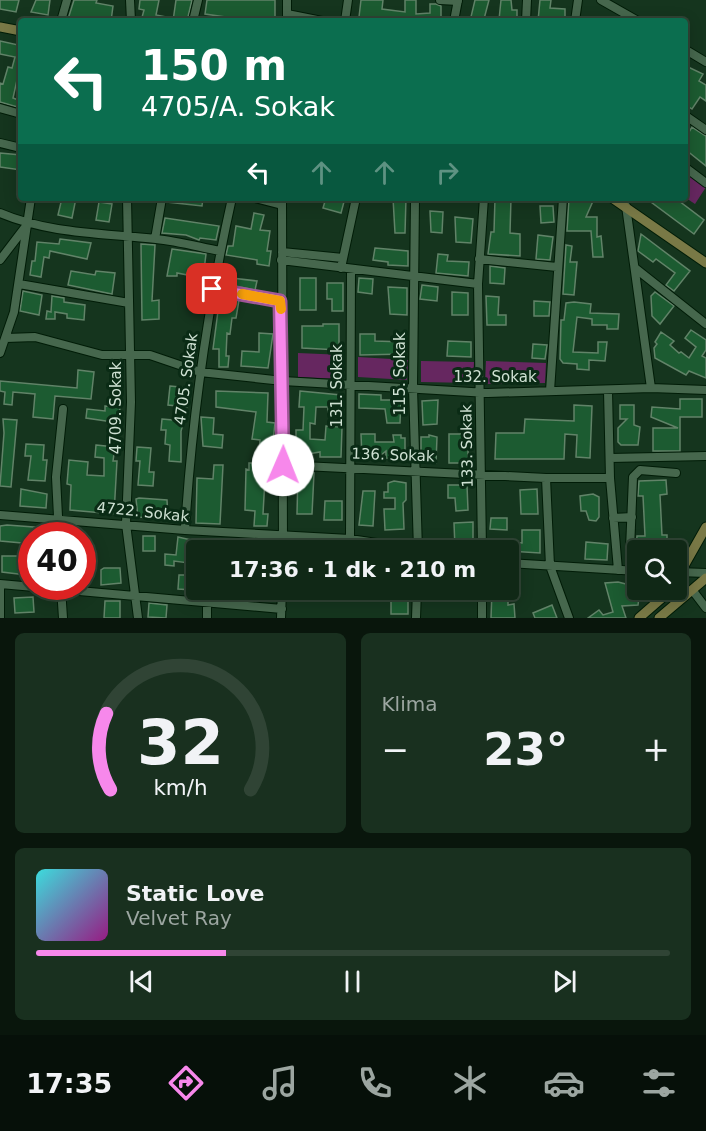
<!DOCTYPE html>
<html lang="tr">
<head>
<meta charset="utf-8">
<style>
	body { margin:0; font-family:"DejaVu Sans",sans-serif; background:#19301f; color:#f1f3f6; height:100vh; display:flex; flex-direction:column; font-size:22px; white-space:nowrap }
	* { box-sizing:border-box; margin:0 }
	p { font-size:20px; color:#9ca6a1 }
	.icon { flex:none; width:33px; height:33px; fill:none; stroke:currentColor; stroke-width:2; stroke-linecap:round; stroke-linejoin:round }
	.map { position:relative; height:618px; overflow:hidden }
	.panel { display:flex; flex-direction:column; gap:15px; padding:15px; background:#09160c; flex:1 }
	.panel>* { flex:none }
	.banner { position:absolute; left:18px; top:18px; width:670px; height:183px; border-radius:6px; box-shadow:0 3px 15px #0003,0 0 0 2px #304435; background:#0b6e4f; color:#fff; overflow:hidden }
	.fabs { position:absolute; left:627px; top:540px; display:grid; gap:12px }
	.fabs a { display:grid; place-items:center; width:60px; height:60px; border-radius:6px; background:#102816; box-shadow:0 3px 15px #0003,0 0 0 2px #304435; font-size:30px }
	.speed { position:absolute; left:18px; top:522px; display:flex; gap:12px; font-size:30px; font-weight:700; text-align:center }
	.speed>* { display:grid; place-content:center; width:78px; height:78px; border-radius:50%; background:#102816; box-shadow:0 3px 15px #0003,0 0 0 2px #304435; line-height:1 }
	.speed .limit { border:9px solid #d22; background:#fff; color:#111 }
	.pin { position:absolute; display:grid; place-items:center; width:51px; height:51px; color:#fff; margin:-26px; border-radius:12px; box-shadow:0 3px 9px #0006 }
	.me { position:absolute; width:66px; margin:-33px; rotate:1deg; stroke-linejoin:round; filter:drop-shadow(0 0 4px #0008) }
	.turn { display:flex; align-items:center; gap:21px; height:126px; padding:0 24px; font-size:27px }
	.turn .icon { width:78px; height:78px; stroke-width:2.5 }
	.turn b { display:block; font-size:42px; line-height:51px }
	.lanes { display:flex; align-items:center; height:57px; padding:0 24px; background:#0003; justify-content:center; gap:30px; direction:ltr }
	.lanes .off { opacity:.35 }
	.big { font-size:45px; font-weight:700; line-height:1.1 }
	.panel .card { flex:1; display:flex; flex-direction:column; justify-content:center; gap:9px; min-width:0; padding:0 21px; border-radius:9px; background:#19301f }
	.panel .dial { align-items:center; gap:0 }
	.dial svg { height:156px; overflow:visible; fill:none; stroke:#304435; stroke-width:7; stroke-linecap:round; text-anchor:middle }
	.dial text { fill:#f1f3f6; stroke:none }
	.song { display:flex; align-items:center; gap:18px }
	.cover { width:72px; height:72px; border-radius:9px; background:linear-gradient(135deg,hsl(180 70% 55%),hsl(310 70% 35%)) }
	.played { height:6px; border-radius:3px; background:linear-gradient(90deg,#f788eb 30%,#304435 30%) }
	.keys { display:flex; justify-content:space-around; direction:ltr }
	.heat { display:flex; justify-content:space-between; align-items:center; font-size:33px; direction:ltr }
	.panel .tiles { flex:1; display:grid; gap:15px; grid-template-columns:1fr 1fr }
	.card:last-child { grid-column:span 2 }
	.trip { position:absolute; left:186px; top:540px; width:333px; height:60px; border-radius:6px; background:#102816; box-shadow:0 3px 15px #0003,0 0 0 2px #304435; font-weight:700; line-height:60px; text-align:center }
	.dock { display:flex; height:96px; justify-content:space-around; align-items:center; background:#061009; color:#9ca6a1 }
	.dock .icon { width:42px; height:42px }
	.dock .on { color:#f788eb }
	.dock b { font-size:27px; color:#f1f3f6 }
	.map>svg:first-child { display:block }
</style>
</head>
<body>
<div class="map">
<svg width="706" height="618" viewBox="0 0 706 618">
	<rect width="100%" height="100%" fill="#15351e"/>
	<path fill="#662760" d="M686,173L706,187L695,204L686,198Z
		M298,353L344,355L343,379L298,377Z
		M358,357L408,360L407,380L358,377Z
		M421,361L474,362L473,383L421,382Z
		M486,361L546,363L545,383L485,384Z"/>
	<path fill="#1c5b31" stroke="#618368" stroke-width="1.5" d="M0,0H19L16,12L0,9Z
		M36,0H50L48,15L31,12Z
		M74,0H97L96,3L113,6L111,21L68,19Z
		M140,0H159L156,15L172,18V21H141L144,10L139,9Z
		M176,0H192L187,21H173Z
		M207,0H275V21H239V19L205,14Z
		M361,0H383L382,9L405,12V0H416V14L430,13V4H436L441,6V21H386L359,17Z
		M475,0H489L484,19L470,21Z
		M501,0H511L512,10H517V21L499,20Z
		M540,0H551L550,8L565,9V19L538,21Z
		M0,41L18,45L21,43V62L13,98L21,101V108L0,102V83L3,84L8,67L12,68L15,57L0,54Z
		M686,66L703,74L699,81L706,85V101L700,97L692,109L686,105Z
		M692,127L706,136V166L686,150V137Z
		M0,153L21,155V170L0,167Z
		M62,198H76L72,218L58,215Z
		M168,198H203L202,206L167,202Z
		M326,198H345L341,213L323,208Z
		M393,198H406L405,233H395Z
		M495,198H511L510,233L520,234V256L488,254L491,232H494Z
		M569,198H587L593,201L586,217H597V237L601,236L603,257H593L591,231H567Z
		M654,198H675L704,220L694,234L651,202Z
		M99,202L112,204L109,222L96,220Z
		M540,206H553L554,222L541,223Z
		M430,211L443,212L442,233L431,232Z
		M254,213L264,215L260,230L270,231L267,251H271L269,266L257,264V260L226,255L228,246H233L236,226L251,229Z
		M455,217L473,219L471,243L456,242Z
		M165,218L219,226L216,240L200,238L199,240L186,235L162,233Z
		M641,234L690,271L674,291L666,285L675,273L656,259L653,262L638,251Z
		M538,235L553,237L550,260L536,259Z
		M60,239L91,243L87,259L50,251L49,258L44,257L41,277L30,275L32,261H35L37,242L59,244Z
		M141,244L155,245L152,301L159,300V319L142,320Z
		M566,245L572,246L570,262H577L574,295L563,294Z
		M375,248L408,251V266L388,265V262L373,260Z
		M172,249L206,254L203,278L177,273V276H167Z
		M438,254L448,255L447,261L469,262L468,276L436,273Z
		M490,266L505,268L504,284L490,283Z
		M224,268L234,270L232,278L257,281L255,290L221,283Z
		M71,271L95,275L96,271L115,273L112,294L68,285Z
		M300,278H316V310H300Z
		M359,278L373,279L372,294L358,292Z
		M327,283H343V311H332V299H327Z
		M422,285L438,287L437,301L420,299Z
		M388,287L407,288V315L390,314Z
		M23,291L42,295L39,315L20,311Z
		M452,292L468,293V315H452Z
		M655,292L674,306L660,324L652,316L651,296Z
		M52,296L64,298V302L85,305L84,320L67,318V314L55,312V319H46L47,311L51,312Z
		M220,296L239,300L236,318H232L230,334L227,333L226,356H229L228,367H219V349H213Z
		M486,296L499,297L498,315H506V325H487Z
		M534,301L550,302L549,316H534Z
		M574,302L591,304L590,313L619,314L618,329H607V325H592V319L577,317L573,352L598,353V342H607L605,361L589,360V370L577,369V364L563,363L560,359L561,320H564L566,303Z
		M323,324H339V350L302,348V326H323Z
		M691,330L706,340V350L702,356L706,358V378L689,371L686,375L655,358L654,348L657,344L655,342L661,332L674,341L670,345L679,353L681,352L689,358L696,347L685,338Z
		M259,333L273,334L268,368L241,366L242,351L259,352Z
		M360,334H375V341L405,342L404,354L360,355Z
		M448,341L471,342V357L447,356Z
		M533,344L547,345L545,359L532,358Z
		M78,370L94,372L91,399L55,396L53,419L33,417L35,394L13,392L12,405L4,404L5,392L0,391V381L77,388Z
		M170,386L189,388L187,407L168,405Z
		M216,391L268,393L267,422L275,423L273,441H270L269,479L265,478L263,514H268L267,526H254L255,511L245,510L246,469L249,470V463H258L260,440L252,439L256,412L216,407Z
		M300,391L341,395V413H328V407H316L315,424L310,423V439L325,440L326,426L342,427L341,457H320V452L296,456V430H303L304,407H299Z
		M359,394L381,395V400H401L400,423H387L385,409L359,408Z
		M680,399H702V417H680V451H653V428H678L651,417L652,407L680,409Z
		M438,400L437,424L423,425L422,401Z
		M574,405L592,406L590,458L576,457L577,435L565,434L564,459H495L496,433H524L525,419L574,421Z
		M620,405H634V425L640,427L638,445H621L618,442V428L627,419H620Z
		M105,406L120,407L119,423L86,418L87,409L105,411Z
		M201,417L214,418L213,434L223,435L222,448L203,446Z
		M3,419L17,420L11,487L0,486L4,433Z
		M162,419L184,421L181,431V462L169,461L170,445L165,444L166,430H161Z
		M361,434H375V442H394L393,435H401V438H405V456L401,457L402,459L386,458V451L376,459L362,458Z
		M449,434H468V463H449Z
		M429,435L437,437L436,463L421,461V437H429Z
		M26,444L44,445L43,460H47L45,481L28,480L31,456H25Z
		M96,445L115,447L113,461H117L114,514L70,510L71,485L67,484L69,460L88,462L87,475L104,476V458L95,457Z
		M137,447L151,448L149,472H154L153,486L138,485L140,461H136Z
		M214,465H223L220,524L196,523L197,478L213,479Z
		M298,472L314,473L312,514H297Z
		M666,480L667,494L660,495L662,535H667V547L636,548L637,536H645L643,496H638L639,481Z
		M394,481L406,483V500L403,503L404,529L385,530L384,509H395V498H384V492H388V483Z
		M448,485H467L468,510L456,511L455,498H448Z
		M21,489L47,494L46,508L20,506Z
		M537,489L538,514H521L520,490Z
		M363,491H375L373,526L359,525Z
		M593,494L599,497V517L596,521L589,520L586,511H581L580,496Z
		M139,498L167,500L168,519L138,517L136,499Z
		M325,501H342V520H324Z
		M491,518H507V530L490,529Z
		M473,522V548H455L454,523Z
		M7,525L47,528L46,536H32L26,575L2,572V556H21L22,543L0,541V526Z
		M522,530H540V553L494,550V541L522,543Z
		M143,536H155V551H143Z
		M178,537L223,547V550H196V558H190L189,563L174,561V566L165,565V554L176,555Z
		M586,542L608,544L607,560L585,559Z
		M295,544L332,545L331,550H294Z
		M104,568H120L121,583L101,585V570Z
		M179,575H192V590L178,589Z
		M618,582L638,587V590H650L649,598L639,597L638,605L622,606L626,618H588L599,610L603,615L613,612L605,583Z
		M391,590H408V614H391Z
		M492,591H508V605L514,604L515,618H491Z
		M33,597L34,612L15,613L14,598Z
		M105,601H120V618H104Z
		M149,603L167,605L166,618L148,617Z
		M552,605L557,618H535L533,613Z"/>
	<g fill="none" stroke-linecap="round" stroke-linejoin="round">
		<g stroke="#001c07" stroke-width="10">
			<path id="minor" d="M130,0L131,21
				M440,0L458,1
				M601,0L638,21
				M287,14L322,21
				M61,21L67,0
				M193,21L198,0
				M287,21V0
				M345,21L348,0
				M454,21L458,0
				M526,21L527,0
				M575,21L578,0
				M686,50L706,62
				M0,108L21,114
				M686,116L706,130
				M0,143L21,148
				M686,168L706,183
				M127,198L131,402L126,524L138,618
				M255,198L282,205
				M282,198L283,550
				M415,198L413,388L418,550
				M626,206L651,388
				M0,213C49,234 104,233 156,239C177,241 199,247 220,251
				M155,239L162,198
				M282,252L343,258
				M479,259L557,267
				M0,260L26,226
				M281,260L478,284
				M341,268L356,198
				M635,268L706,324
				M19,284L129,303
				M212,289L281,301
				M6,338L35,337L102,355H150L200,372L283,381L488,393L651,388L706,390
				M0,353L14,312L31,198
				M550,391L563,198
				M608,391L610,478L618,570
				M610,458L706,456
				M283,465L546,478H610
				M546,478L550,566L569,618
				M0,515L185,530L350,539L423,550
				M613,518L632,517
				M185,530C192,416 207,310 232,198
				M59,536L56,477L63,409
				M350,539L351,269
				M482,550L478,284L484,198
				M638,554H632L630,549L633,477L640,470L676,473
				M508,563L638,571
				M678,572L706,573
				M0,584L282,609
				M0,588V618
				M61,588L63,618
				M482,590V618
				M693,591L706,608
				M207,618V602
				M281,618L282,590
				M416,618L417,590"/>
		</g>
		<g stroke="#001c07" stroke-width="11">
			<path id="major" d="M0,27L21,31
				M612,198L706,263
				M676,580L706,527
				M639,618L671,590
				M659,618L706,578"/>
		</g>
		<use href="#minor" stroke="#46674d" stroke-width="8"/>
		<use href="#major" stroke="#797946" stroke-width="9"/>
	</g>
	<g fill="none" stroke-linecap="round" stroke-linejoin="round">
		<g stroke="#a15899" stroke-width="15">
			<path id="route" d="M212,289L280,301L283,465"/>
		</g>
		<use href="#route" stroke="#f788eb" stroke-width="10"/>
		<path stroke="#f59e0b" stroke-width="10" d="M242,294L280,301L281,309"/>
	</g>
	<g text-anchor="middle" dominant-baseline="central" stroke-width="6" stroke-linejoin="round" paint-order="stroke">
		<g font-size="15" fill="#cfe1d3" stroke="#0a2b15">
			<text transform="translate(400 374) rotate(-90)">115. Sokak</text>
			<text x="495" y="377">132. Sokak</text>
			<text transform="translate(186 379) rotate(-82)">4705. Sokak</text>
			<text transform="translate(337 386) rotate(-90)">131. Sokak</text>
			<text transform="translate(116 408) rotate(-90)">4709. Sokak</text>
			<text transform="translate(467 446) rotate(-91)">133. Sokak</text>
			<text transform="translate(393 455) rotate(2)">136. Sokak</text>
			<text transform="translate(143 512) rotate(6)">4722. Sokak</text>
		</g>
	</g>
</svg>
<div class="fabs">
<a><svg class="icon" aria-label="search" viewBox="0 0 24 24"><circle cx="10" cy="10" r="6"/><path d="M15 15l6 6"/></svg></a>
</div>
<div class="speed"><div class="limit">40</div></div>
<div class="pin" style="left:212px;top:289px;background:#d93025"><svg class="icon" aria-label="arrive" viewBox="0 0 24 24"><path d="M6 21V4h12l-3 4 3 4H6"/></svg></div>
<svg class="me" style="left:283px;top:465px" viewBox="-20 -20 40 40"><circle r="19" fill="#fff"/><path d="M0-13L10 11 0 6-10 11z" fill="#f788eb"/></svg>
<div class="trip">17:36 · 1 dk · 210 m</div>
<div class="banner">
<div class="turn"><svg class="icon" aria-label="left" viewBox="0 0 24 24"><path d="M17 20v-9H6M10 6l-5 5 5 5"/></svg><div><b>150 m</b>4705/A. Sokak</div></div>
<div class="lanes"><svg class="icon" aria-label="left" viewBox="0 0 24 24"><path d="M17 20v-9H6M10 6l-5 5 5 5"/></svg><svg class="icon off" aria-label="ahead" viewBox="0 0 24 24"><path d="M12 20V5M6 11l6-6 6 6"/></svg><svg class="icon off" aria-label="ahead" viewBox="0 0 24 24"><path d="M12 20V5M6 11l6-6 6 6"/></svg><svg class="icon off" aria-label="right" viewBox="0 0 24 24"><path d="M7 20v-9h11M14 6l5 5-5 5"/></svg></div>
</div>
</div>
<section class="panel">
<div class="tiles">
<div class="card dial"><svg viewBox="0 0 100 80">
<path d="M14 69A42 42 0 1 1 86 69"/>
<path d="M14 69A42 42 0 0 1 12 30" stroke="#f788eb"/>
<text x="50" y="56" font-size="32" font-weight="700">32</text>
<text x="50" y="72" font-size="11">km/h</text>
</svg></div>
<div class="card"><p>Klima</p>
<div class="heat"><a>−</a><b class="big">23°</b><a>+</a></div>
</div>
<div class="card">
<div class="song"><i class="cover"></i><div><b>Static Love</b><p>Velvet Ray</p></div></div>
<div class="played"></div>
<div class="keys"><svg class="icon" aria-label="previous" viewBox="0 0 24 24"><path d="M18 5L8 12l10 7zM5 5v14"/></svg><svg class="icon" aria-label="pause" viewBox="0 0 24 24"><path d="M8 5v14M16 5v14"/></svg><svg class="icon" aria-label="next" viewBox="0 0 24 24"><path d="M6 5l10 7-10 7zM19 5v14"/></svg></div>
</div>
</div>
</section>
<nav class="dock">
<b>17:35</b>
<svg class="icon on" aria-label="directions" viewBox="0 0 24 24"><path d="M12 3l9 9-9 9-9-9zM9 14v-3h6M13 9l2 2-2 2"/></svg>
<svg class="icon" aria-label="music" viewBox="0 0 24 24"><path d="M9 18V5l10-2v13"/><circle cx="6" cy="18" r="3"/><circle cx="16" cy="16" r="3"/></svg>
<svg class="icon" aria-label="phone" viewBox="0 0 24 24"><path d="M5 4h4l2 5-3 2q2 4 5 5l2-3 5 2v4C11 20 4 13 5 4z"/></svg>
<svg class="icon" aria-label="climate" viewBox="0 0 24 24"><path d="M12 3v18M4 7l16 10M4 17L20 7"/></svg>
<svg class="icon" aria-label="car" viewBox="0 0 24 24"><path d="M5 17H2v-5l4-1 3-4h7l3 4 3 1v5h-3M9 17h6M6 11h13"/><circle cx="7" cy="17" r="2"/><circle cx="17" cy="17" r="2"/></svg>
<svg class="icon" aria-label="filters" viewBox="0 0 24 24"><path d="M4 7h16M4 17h16"/><circle cx="9" cy="7" r="2"/><circle cx="15" cy="17" r="2"/></svg>
</nav>
</body>
</html>
